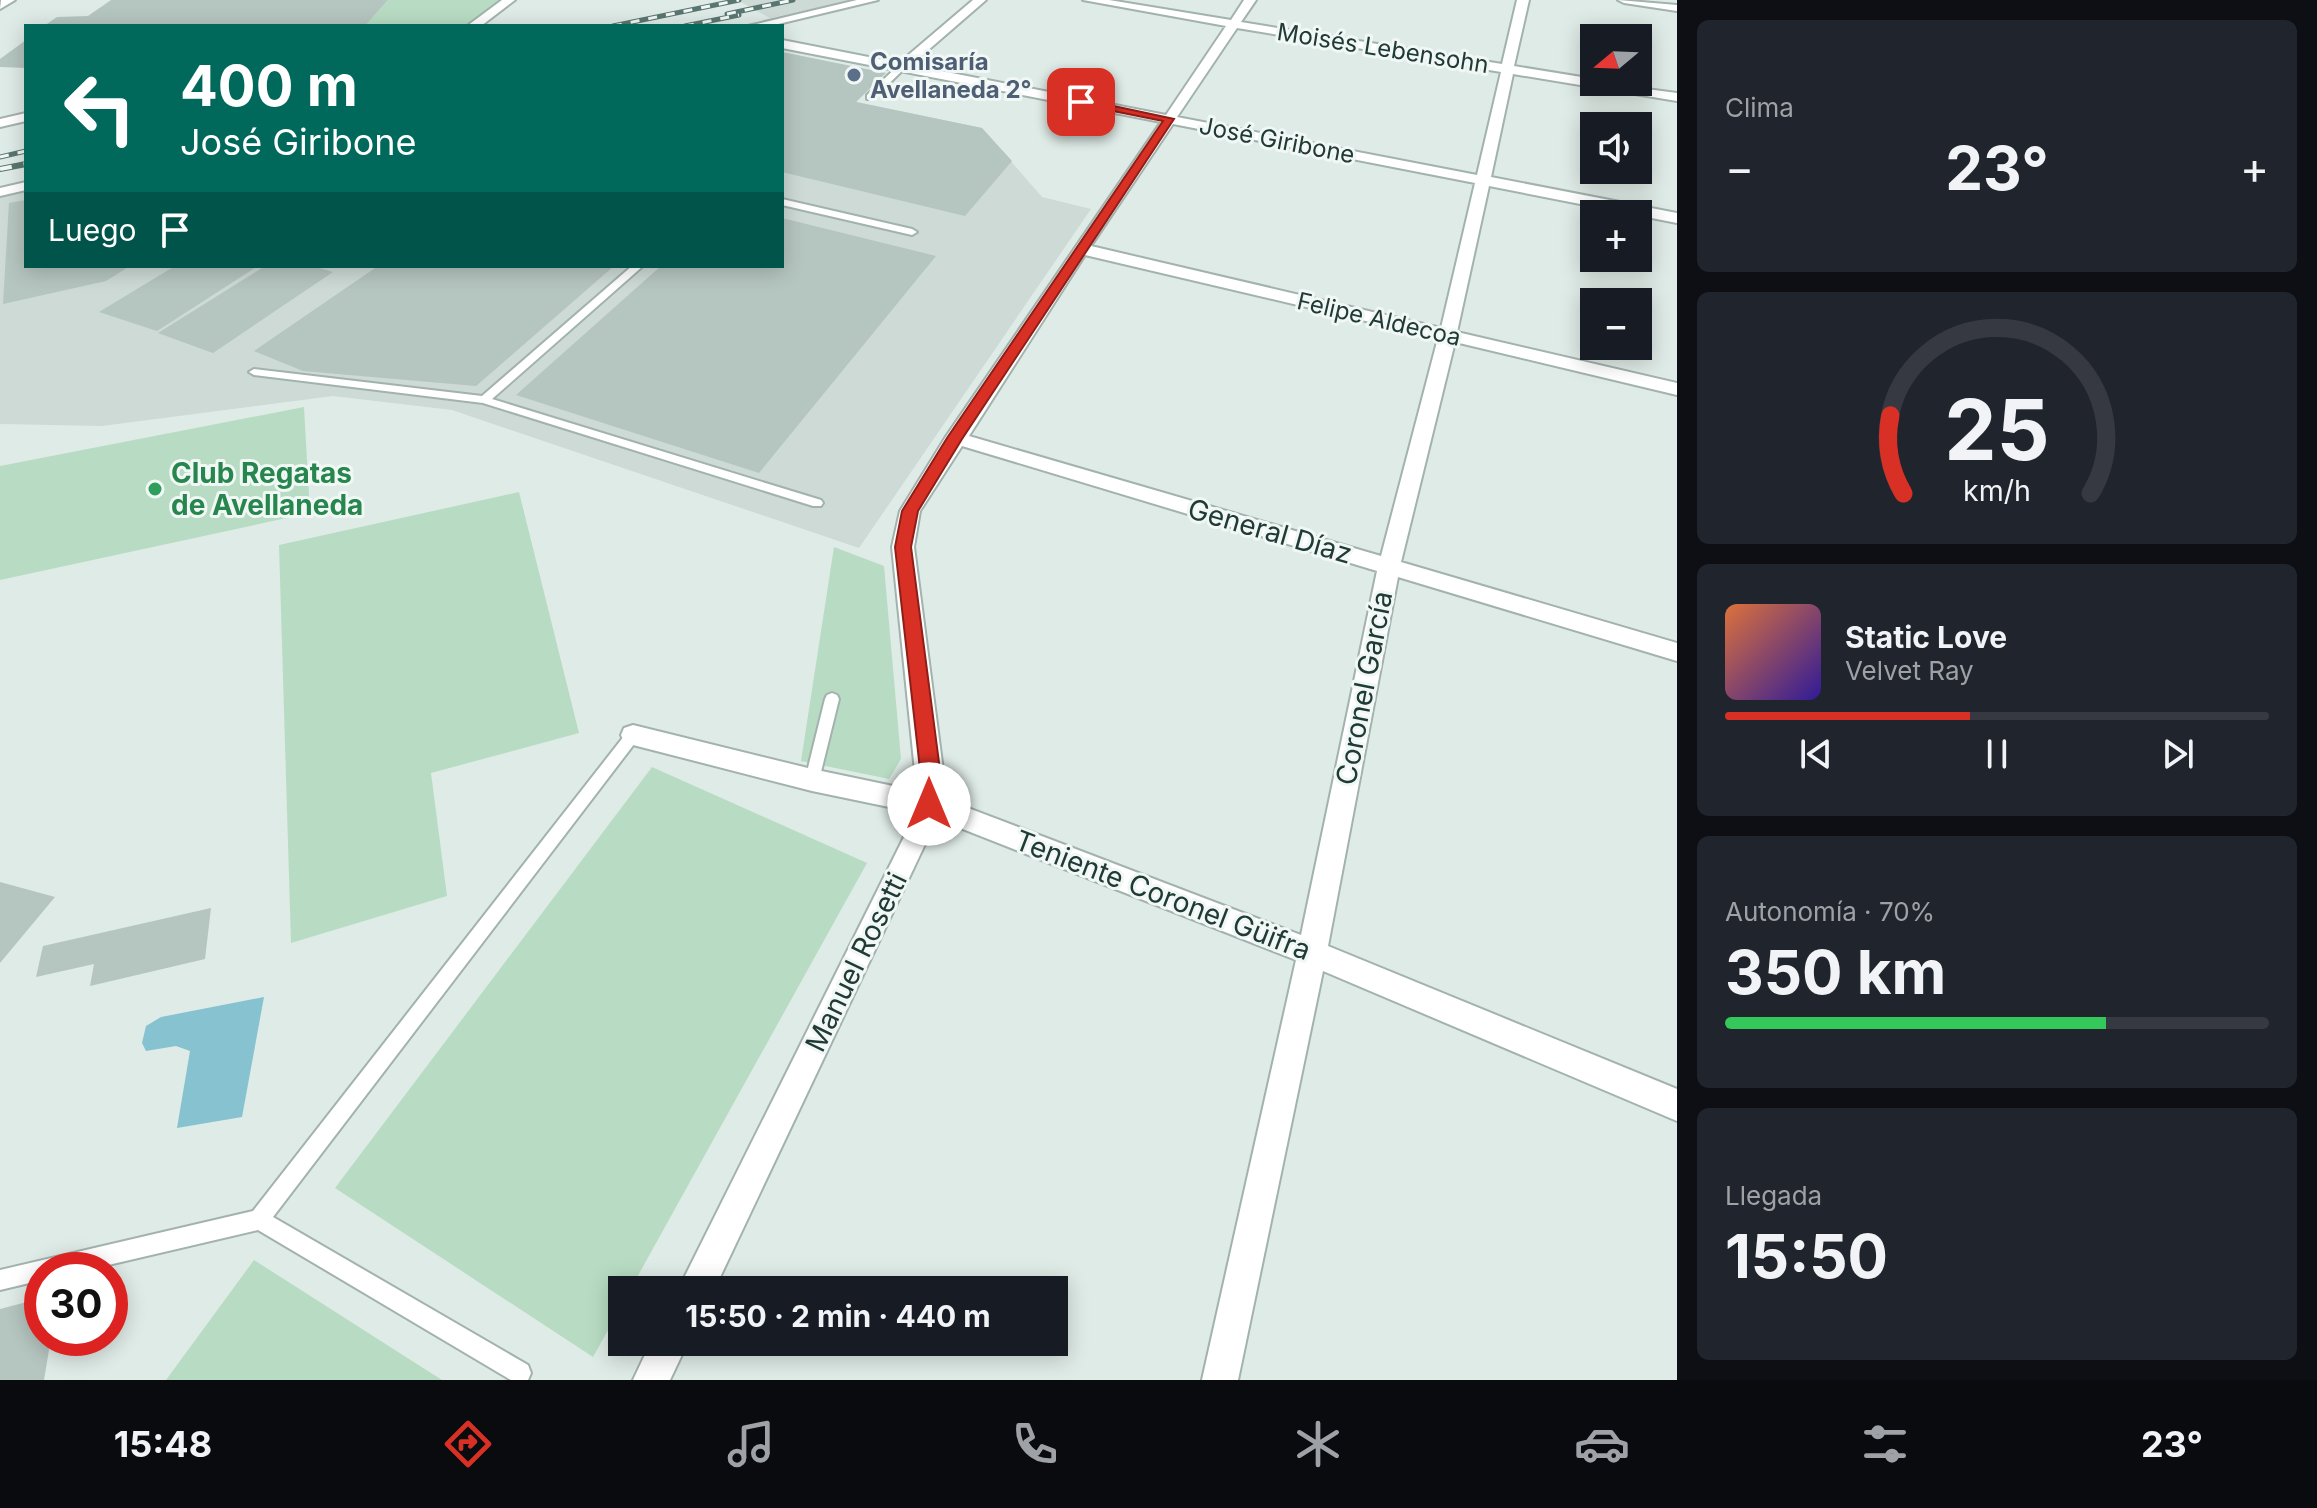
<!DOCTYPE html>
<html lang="es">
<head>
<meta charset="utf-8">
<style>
	body { margin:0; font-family:Inter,sans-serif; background:#20242c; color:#f1f3f6; height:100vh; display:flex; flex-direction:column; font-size:30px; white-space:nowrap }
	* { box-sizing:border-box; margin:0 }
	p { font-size:26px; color:#9ea1a6 }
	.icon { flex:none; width:44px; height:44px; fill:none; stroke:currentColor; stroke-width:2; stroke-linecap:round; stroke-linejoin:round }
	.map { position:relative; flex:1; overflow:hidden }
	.side { display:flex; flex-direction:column; gap:20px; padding:20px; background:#0d0f14; width:640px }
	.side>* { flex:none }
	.hud { position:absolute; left:24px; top:24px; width:760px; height:244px; border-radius:0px; box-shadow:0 4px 20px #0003; background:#00695c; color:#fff; overflow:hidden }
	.needle { width:52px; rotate:251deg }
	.buttons { position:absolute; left:1580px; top:24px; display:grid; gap:16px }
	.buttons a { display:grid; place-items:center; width:72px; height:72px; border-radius:0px; background:#171b24; box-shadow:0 4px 20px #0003; font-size:40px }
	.speed { position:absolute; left:24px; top:1252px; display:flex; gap:16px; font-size:40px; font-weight:700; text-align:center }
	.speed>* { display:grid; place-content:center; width:104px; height:104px; border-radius:50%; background:#171b24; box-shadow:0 4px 20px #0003; line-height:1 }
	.speed .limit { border:12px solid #d22; background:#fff; color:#111 }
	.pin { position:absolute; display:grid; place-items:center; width:68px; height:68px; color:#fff; margin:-34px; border-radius:16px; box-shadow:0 4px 12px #0006 }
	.me { position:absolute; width:88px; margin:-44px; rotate:0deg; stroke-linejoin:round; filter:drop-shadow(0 0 6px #0008) }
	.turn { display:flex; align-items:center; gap:28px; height:168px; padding:0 24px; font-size:36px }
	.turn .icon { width:104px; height:104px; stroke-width:2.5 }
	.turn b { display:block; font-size:56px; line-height:68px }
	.then { display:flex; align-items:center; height:76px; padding:0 24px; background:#0003; gap:16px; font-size:30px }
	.big { font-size:60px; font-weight:700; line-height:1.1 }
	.side .card { flex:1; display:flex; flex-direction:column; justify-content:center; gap:12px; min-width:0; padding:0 28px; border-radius:12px; background:#20242c }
	.side .dial { align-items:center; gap:0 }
	.dial svg { height:208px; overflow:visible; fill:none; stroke:#363941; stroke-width:7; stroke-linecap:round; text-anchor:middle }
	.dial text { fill:#f1f3f6; stroke:none }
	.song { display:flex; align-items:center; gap:24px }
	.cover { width:96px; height:96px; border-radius:12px; background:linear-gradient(135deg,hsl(20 70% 55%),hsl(250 70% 35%)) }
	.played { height:8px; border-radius:4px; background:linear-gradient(90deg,#d93025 45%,#363941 45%) }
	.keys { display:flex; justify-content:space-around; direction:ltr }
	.heat { display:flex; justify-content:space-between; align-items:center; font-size:44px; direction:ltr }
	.charge { height:12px; border-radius:6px; background:linear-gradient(90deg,#34c759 70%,#363941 0) }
	.trip { position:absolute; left:608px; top:1276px; width:460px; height:80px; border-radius:0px; background:#171b24; box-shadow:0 4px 20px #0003; font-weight:700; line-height:80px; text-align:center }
	.dock { display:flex; height:128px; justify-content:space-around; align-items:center; background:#090b0e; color:#9ea1a6 }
	.dock .icon { width:56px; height:56px }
	.dock .current { color:#d93025 }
	.dock b { font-size:36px; color:#f1f3f6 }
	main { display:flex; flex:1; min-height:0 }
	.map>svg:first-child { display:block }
</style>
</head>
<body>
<main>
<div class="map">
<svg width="1677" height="1380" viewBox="0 0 1677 1380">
	<rect width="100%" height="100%" fill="#dfebe6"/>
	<path fill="#cddad5" d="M737,0H854L770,18Z
		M782,52L839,64L857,102L982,128L1042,197L1091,209L859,548L452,410L333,396L102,426L0,424V196L26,190V266H782Z"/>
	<path fill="#b8dcc3" d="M388,0H502L471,23L456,26H365Z
		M304,407L310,513L0,580V466Z
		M519,492L579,733L431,773L447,896L291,943L279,545Z
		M834,547L884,566L901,759L889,779L801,761Z
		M652,767L867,863L630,1290H622V1305L593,1357L335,1188Z
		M254,1260L442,1380H166Z"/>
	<path fill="#86c2d0" d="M264,997L242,1117L177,1128L190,1051L176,1046L146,1051L142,1043L146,1026L161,1017Z"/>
	<path fill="#b5c5bf" d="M111,0H388L365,26H44L57,17L88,16Z
		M26,40V68L0,67V59Z
		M782,52L886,73L856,102L982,128L1012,161L965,216L782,172Z
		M26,200V266H130L106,281L3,304L9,203Z
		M782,218L936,256L759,473L516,395L661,266H782Z
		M175,266H258L157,331L99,312Z
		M265,266H313L333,272L213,353L158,333Z
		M378,266H614L476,386L303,371L254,351Z
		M0,882L55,897L0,963Z
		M211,908L205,959L90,986L94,964L36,977L43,946Z
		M42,1298V1338H51L44,1380H0V1309Z"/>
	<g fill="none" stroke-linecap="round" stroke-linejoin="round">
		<g stroke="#a2b2ad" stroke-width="4">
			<path id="service" d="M899,65L906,67L873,99H867V95Z
				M782,199L912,229L917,232L912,235L782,205Z
				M632,266H643L492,399L821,500L823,503L821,506H813L483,403L254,375L249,372L254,369L482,396Z
				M832,693L837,695L839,699L819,780L817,784L812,786L807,784L805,780L825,699L827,695Z
				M633,729L638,731L640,735L638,739L273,1217L528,1365L531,1373L528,1380H511L258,1230L87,1270H42V1280L0,1290V1270L253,1211L628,731Z"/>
		</g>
		<g stroke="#a2b2ad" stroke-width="4">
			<path id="minor" d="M15,0L0,9L1,0Z
				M502,0H515L481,26H467Z
				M973,0H986L911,65L1166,115L1226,26L1083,0H1109L1231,20L1244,0H1256L1241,22L1502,64L1517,0H1529L1514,66L1594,79V82L1677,93V101L1513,74L1491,177L1677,213V223L1489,186L1457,332L1677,383V395L1455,342L1401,562L1677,643V661L1398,577L1328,946L1677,1089V1121L1323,971L1238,1380H1202L1296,960L937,819L714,1290H678L907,831L913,812L812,791L633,745L624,742L621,735L624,728L633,725L812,769L917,791L892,547L900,511L945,438L1161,122L782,48V40L899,63ZM1237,28L1501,72L1477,175L1177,117ZM1173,124L1475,183L1441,328L1091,246ZM1085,255L1438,338L1381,556L969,436ZM962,446L1377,571L1301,935L942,798L944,778L914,547L920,511Z
				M1618,0L1677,5V11L1624,3Z
				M26,113V121L0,127V119Z
				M651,1342H688L670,1380H633Z"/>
		</g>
		<g stroke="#a2b2ad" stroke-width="4">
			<path id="tertiary" d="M857,0H878L770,26H748Z
				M26,182V190L0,196V188Z"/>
		</g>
		<use href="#service" fill="#fff" fill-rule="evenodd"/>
		<use href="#minor" fill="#fff" fill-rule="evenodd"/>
		<use href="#tertiary" fill="#fff" fill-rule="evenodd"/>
		<g stroke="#5a7670" stroke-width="5">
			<path id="rail-far1" d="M727,14L793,0
				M613,26L739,0
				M685,26L739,15
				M0,157L26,151"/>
		</g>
		<g stroke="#5a7670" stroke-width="6">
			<path id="rail" d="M0,169L26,164"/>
		</g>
		<use href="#rail-far1" stroke="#f0f7f4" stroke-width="3" stroke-dasharray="9" stroke-linecap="butt"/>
		<use href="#rail" stroke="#f0f7f4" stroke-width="4" stroke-dasharray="12" stroke-linecap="butt"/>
	</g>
	<path fill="#d93025" stroke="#8d1f18" stroke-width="2" d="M1081,99L1174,119L962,439L918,511L911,547L941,778L936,810L929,813L922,810L919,804L921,778L895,547L902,511L947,438L1163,121L1078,104Z"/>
	<circle fill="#5c6f8a" stroke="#f0f7f4" stroke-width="3" cx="854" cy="75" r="8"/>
	<circle fill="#2e9e5b" stroke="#f0f7f4" stroke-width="3" cx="155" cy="489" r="8"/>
	<g text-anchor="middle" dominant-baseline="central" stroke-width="6" stroke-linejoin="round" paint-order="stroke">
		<g font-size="24" fill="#203a35" stroke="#f0f7f4">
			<text transform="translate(1383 48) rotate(9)">Moisés Lebensohn</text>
			<text transform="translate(1277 140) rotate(11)">José Giribone</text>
			<text transform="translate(1379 319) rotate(13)">Felipe Aldecoa</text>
		</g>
		<g font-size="24" font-weight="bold" fill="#4e5e75" stroke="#f0f7f4" text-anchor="start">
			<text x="870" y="61">Comisaría<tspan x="870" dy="28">Avellaneda 2°</tspan></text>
		</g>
		<g font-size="28" font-weight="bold" fill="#27864d" stroke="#f0f7f4" text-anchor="start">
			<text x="171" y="473">Club Regatas<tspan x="171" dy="32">de Avellaneda</tspan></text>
		</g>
		<g font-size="28" fill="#203a35" stroke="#f0f7f4">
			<text transform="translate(1270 531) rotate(16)">General Díaz</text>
			<text transform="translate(1364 688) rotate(-79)">Coronel García</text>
			<text transform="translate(1163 895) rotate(21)">Teniente Coronel Güifra</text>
			<text transform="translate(856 962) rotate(-64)">Manuel Rosetti</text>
		</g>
	</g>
</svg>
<div class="buttons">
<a><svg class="needle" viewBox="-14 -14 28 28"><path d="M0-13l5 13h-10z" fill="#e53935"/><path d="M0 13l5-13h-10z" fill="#9ea1a6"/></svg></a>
<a><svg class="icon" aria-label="sound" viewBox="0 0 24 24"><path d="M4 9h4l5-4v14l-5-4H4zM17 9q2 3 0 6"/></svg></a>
<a>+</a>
<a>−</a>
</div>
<div class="speed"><div class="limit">30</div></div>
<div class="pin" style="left:1081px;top:102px;background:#d93025"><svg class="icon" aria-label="arrive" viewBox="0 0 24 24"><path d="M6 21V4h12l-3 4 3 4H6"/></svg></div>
<svg class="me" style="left:929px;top:804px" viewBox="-20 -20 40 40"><circle r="19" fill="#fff"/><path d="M0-13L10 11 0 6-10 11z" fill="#d93025"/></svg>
<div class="trip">15:50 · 2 min · 440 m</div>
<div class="hud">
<div class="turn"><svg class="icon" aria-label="left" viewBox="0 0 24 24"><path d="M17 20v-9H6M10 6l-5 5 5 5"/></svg><div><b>400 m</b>José Giribone</div></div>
<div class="then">Luego<svg class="icon" aria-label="arrive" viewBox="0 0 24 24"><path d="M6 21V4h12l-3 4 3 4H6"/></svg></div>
</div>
</div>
<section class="side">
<div class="card"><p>Clima</p>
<div class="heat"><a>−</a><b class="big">23°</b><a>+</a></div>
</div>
<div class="card dial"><svg viewBox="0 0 100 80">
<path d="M14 69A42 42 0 1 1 86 69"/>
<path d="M14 69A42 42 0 0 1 9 39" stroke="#d93025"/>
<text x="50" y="56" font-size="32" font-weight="700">25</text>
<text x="50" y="72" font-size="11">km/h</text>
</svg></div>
<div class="card">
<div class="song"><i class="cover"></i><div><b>Static Love</b><p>Velvet Ray</p></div></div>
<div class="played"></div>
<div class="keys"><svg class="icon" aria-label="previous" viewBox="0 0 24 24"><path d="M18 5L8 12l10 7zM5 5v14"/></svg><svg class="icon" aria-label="pause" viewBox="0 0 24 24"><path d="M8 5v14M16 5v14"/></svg><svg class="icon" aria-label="next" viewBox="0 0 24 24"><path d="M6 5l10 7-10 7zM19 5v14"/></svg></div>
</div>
<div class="card"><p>Autonomía · 70%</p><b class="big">350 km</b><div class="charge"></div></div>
<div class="card"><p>Llegada</p><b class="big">15:50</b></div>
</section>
</main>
<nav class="dock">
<b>15:48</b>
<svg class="icon current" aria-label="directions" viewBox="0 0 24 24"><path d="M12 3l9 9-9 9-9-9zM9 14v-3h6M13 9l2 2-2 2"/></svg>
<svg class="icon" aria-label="music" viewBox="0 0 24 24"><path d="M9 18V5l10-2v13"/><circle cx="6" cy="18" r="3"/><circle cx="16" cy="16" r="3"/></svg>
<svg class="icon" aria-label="phone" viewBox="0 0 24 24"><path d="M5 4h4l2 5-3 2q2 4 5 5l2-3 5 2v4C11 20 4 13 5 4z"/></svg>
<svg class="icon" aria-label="climate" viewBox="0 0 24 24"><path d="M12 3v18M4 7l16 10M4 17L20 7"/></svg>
<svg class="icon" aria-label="car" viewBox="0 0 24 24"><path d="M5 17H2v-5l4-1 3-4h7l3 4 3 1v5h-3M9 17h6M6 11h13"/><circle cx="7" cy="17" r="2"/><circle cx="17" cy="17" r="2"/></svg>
<svg class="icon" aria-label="filters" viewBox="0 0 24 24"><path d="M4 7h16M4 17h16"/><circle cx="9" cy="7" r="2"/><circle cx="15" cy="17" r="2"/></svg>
<b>23°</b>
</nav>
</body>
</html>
